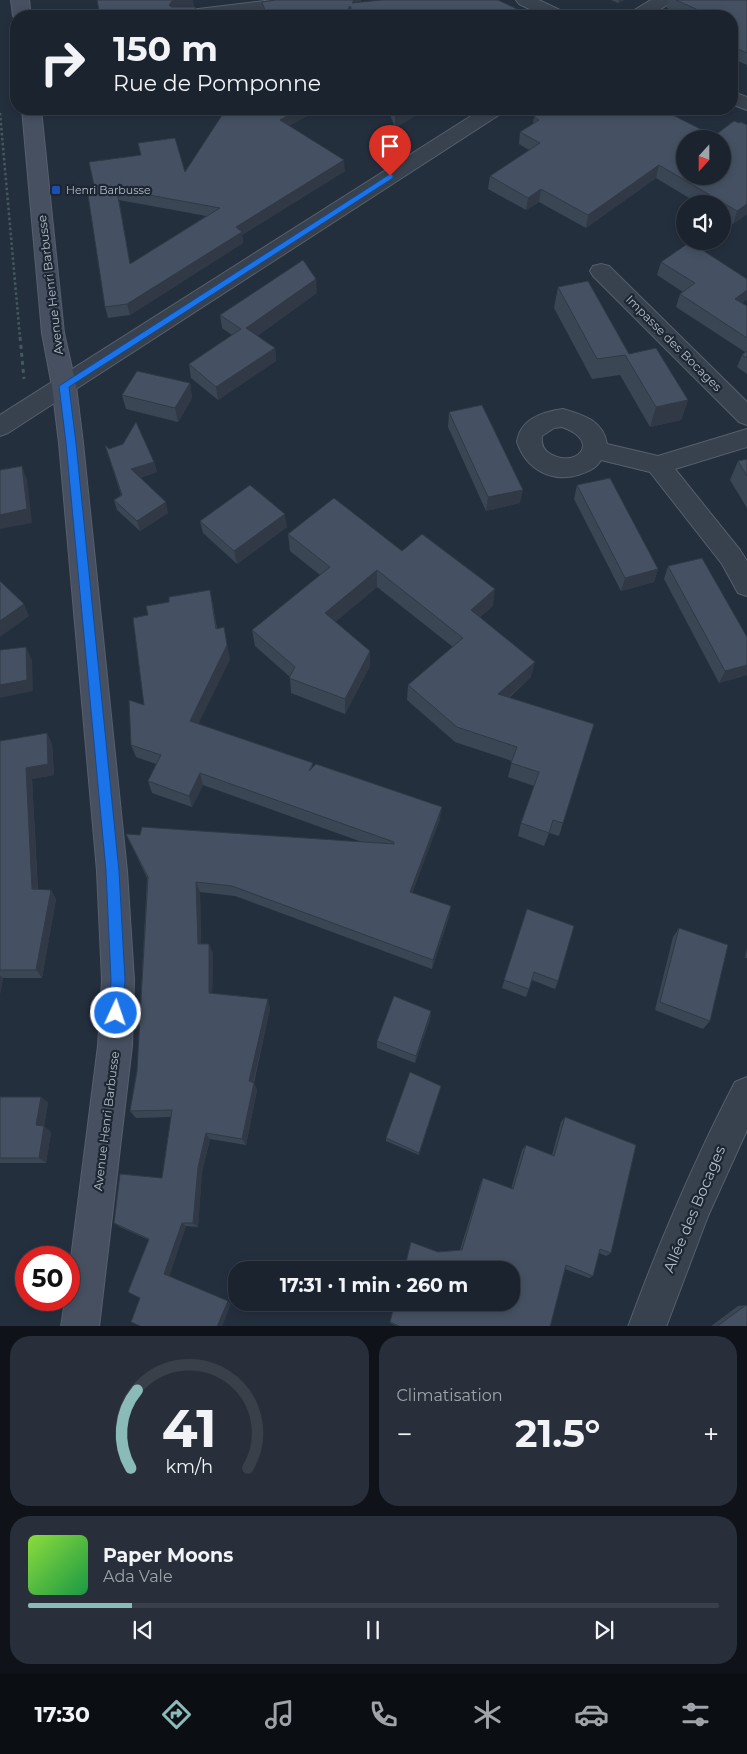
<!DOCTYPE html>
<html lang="fr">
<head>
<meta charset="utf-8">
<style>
	body { margin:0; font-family:Montserrat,sans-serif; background:#282f3a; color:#f1f3f6; height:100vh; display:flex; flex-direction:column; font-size:19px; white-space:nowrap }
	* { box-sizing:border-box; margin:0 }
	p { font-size:16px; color:#a0a4aa }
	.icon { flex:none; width:28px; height:28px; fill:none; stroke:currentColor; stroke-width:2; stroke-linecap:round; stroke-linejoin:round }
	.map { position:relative; height:1326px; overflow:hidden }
	.drawer { display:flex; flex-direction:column; gap:10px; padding:10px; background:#0f1319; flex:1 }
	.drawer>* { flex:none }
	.banner { position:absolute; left:10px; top:10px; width:728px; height:105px; border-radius:20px; box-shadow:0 2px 8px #0003,0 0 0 1px #39404a; background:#1b232e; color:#f1f3f6; overflow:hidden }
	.needle { width:32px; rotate:201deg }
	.controls { position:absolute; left:676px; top:130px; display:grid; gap:10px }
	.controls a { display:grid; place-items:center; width:55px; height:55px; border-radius:50%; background:#1b232e; box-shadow:0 2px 8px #0003,0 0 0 1px #39404a; font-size:25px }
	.speed { position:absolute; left:15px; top:1246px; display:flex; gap:10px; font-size:25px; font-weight:700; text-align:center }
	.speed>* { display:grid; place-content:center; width:65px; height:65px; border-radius:50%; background:#1b232e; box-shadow:0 2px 8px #0003,0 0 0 1px #39404a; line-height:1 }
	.speed .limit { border:8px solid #d22; background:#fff; color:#111 }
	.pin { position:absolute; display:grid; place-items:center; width:42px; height:42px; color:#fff; margin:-51px -21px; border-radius:50% 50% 50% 0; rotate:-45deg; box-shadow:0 0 5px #0007 }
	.pin .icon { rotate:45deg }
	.me { position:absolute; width:55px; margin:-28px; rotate:3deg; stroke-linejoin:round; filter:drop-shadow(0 0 4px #0008) }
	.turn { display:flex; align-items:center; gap:18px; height:105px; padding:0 20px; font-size:22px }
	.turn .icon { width:65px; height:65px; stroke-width:2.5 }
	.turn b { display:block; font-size:35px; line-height:42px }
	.big { font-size:38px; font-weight:700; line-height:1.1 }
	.drawer .widget { flex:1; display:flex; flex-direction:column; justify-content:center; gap:8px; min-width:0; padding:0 18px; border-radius:20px; background:#282f3a }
	.drawer .dial { align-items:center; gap:0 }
	.dial svg { height:130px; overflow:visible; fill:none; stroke:#39404a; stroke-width:7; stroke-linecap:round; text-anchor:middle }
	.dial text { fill:#f1f3f6; stroke:none }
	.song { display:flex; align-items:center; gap:15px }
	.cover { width:60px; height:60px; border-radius:8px; background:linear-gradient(135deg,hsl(90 70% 55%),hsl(140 70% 35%)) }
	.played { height:5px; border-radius:2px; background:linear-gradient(90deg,#8bbbb9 15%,#39404a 15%) }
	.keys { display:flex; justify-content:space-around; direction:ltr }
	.heat { display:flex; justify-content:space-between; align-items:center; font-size:28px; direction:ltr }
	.drawer .tiles { flex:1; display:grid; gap:10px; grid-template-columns:1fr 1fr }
	.widget:last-child { grid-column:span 2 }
	.trip { position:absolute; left:228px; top:1261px; width:292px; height:50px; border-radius:20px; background:#1b232e; box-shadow:0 2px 8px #0003,0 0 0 1px #39404a; font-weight:700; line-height:50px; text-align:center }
	.dock { display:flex; height:80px; justify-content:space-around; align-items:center; background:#0b0e12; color:#a0a4aa }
	.dock .icon { width:35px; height:35px }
	.dock .active { color:#8bbbb9 }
	.dock b { font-size:22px; color:#f1f3f6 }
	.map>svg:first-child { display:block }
</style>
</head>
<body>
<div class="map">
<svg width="747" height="1327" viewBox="0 0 747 1327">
	<rect width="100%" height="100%" fill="#242f3e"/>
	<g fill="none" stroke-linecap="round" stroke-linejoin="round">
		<g stroke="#565f6c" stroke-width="2">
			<path id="street" d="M273,0H327L324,4L318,5L225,16H173L176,12L182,11Z
				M516,0H539L564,12L567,16H544L519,4Z
				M651,0H672L669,4L649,16H628L631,12Z
				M731,91L747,97V110L731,104Z
				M482,109H505L502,113L8,433L0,436V415Z
				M601,264L609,266L747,402V425L739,422L593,276L590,271L593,266Z
				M563,409C583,415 603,420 607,444L658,456L747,429V447L675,469L740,550L747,561V596L738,593L722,564L650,472L601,460C596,469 587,472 578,475C551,483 526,469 517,442C520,419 542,412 563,409ZM562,427C604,442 574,470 549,453C543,449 541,444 542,436L554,428Z
				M747,1077V1130L708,1216L666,1327H628C659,1243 694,1161 735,1082Z"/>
		</g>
		<g stroke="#565f6c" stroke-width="2">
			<path id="secondary" d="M11,0H29L31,16H16V20L13,16Z
				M22,109H41L64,333L76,386L83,443L127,871L134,980L132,1046L99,1327H61L65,1300H69V1274L98,1046L102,980L97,871L59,443L52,386L42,333Z"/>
		</g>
		<path stroke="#44595c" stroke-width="2.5" stroke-dasharray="2.5 2.5" stroke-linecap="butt" d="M0,113L20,338"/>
		<path stroke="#44595c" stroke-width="3" stroke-dasharray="4 4" stroke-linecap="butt" d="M20,337L24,379"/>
		<use href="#street" fill="#38414e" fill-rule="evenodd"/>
		<use href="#secondary" fill="#465061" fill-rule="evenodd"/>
	</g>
	<path fill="#3b4654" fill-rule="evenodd" d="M276,0H361L360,3L530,15V16H264L262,2Z
		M611,0H624L618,3Z
		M668,0H747V65L731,58V16H686L667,8Z
		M388,109H426L395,128Z
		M668,111L667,112L747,214L733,224L722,218V204H699L656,178L586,228L539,202L526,210L488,189L490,176L529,150L519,144L520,132L533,124L534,117Z
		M290,126L345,171L242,235L243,243L130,315L108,318L105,307L96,194L94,185L185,172ZM119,200L206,216L130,264Z
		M661,262L747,279V299L742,303L747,306V374L737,367L742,355L745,352L676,307L680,294L683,292L657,275Z
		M558,287L629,354L688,400L681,420L650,427L620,375L592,379L554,308Z
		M317,293L257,336L275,348L276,361L218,400L191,378L189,364L232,335L222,328L220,315Z
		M190,383L192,398L178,422L126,409L122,395Z
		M449,412L520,503L486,511L448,427Z
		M105,445L109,449L154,462L157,472L140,478L168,513L140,531L117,510L114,500L121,495Z
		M747,459V508L730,480L738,461Z
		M577,485L658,569L654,582L621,591L574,499Z
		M200,521L287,527L237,564L203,533Z
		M288,534L402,551L493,606L480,617L531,677L509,698L563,823L559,836L549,833L544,846L518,836L521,823L534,786L508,777L512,761L455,742L407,700L408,685L453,647L377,587L335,622L370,651V666L345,714L291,693L290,677L255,646L252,630L320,575L290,551Z
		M668,566L747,637V675L719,683L664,579Z
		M210,590L217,628L230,659L198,724L313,767L440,819L412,893L451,906L449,917L432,969L235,896L200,892L201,944L213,953L212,993L270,1008L254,1083L257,1090L246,1145L210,1139L202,1172L198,1227L186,1226L169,1277L231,1304L140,1298L149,1240L120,1227L114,1223L162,1178L171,1117L136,1118L130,1111L137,1071L147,878L126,834L140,835L362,842L203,785L192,807L152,793L148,781L156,764L136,757L131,745L144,705L148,615L169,602Z
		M47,733L52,744L54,775L32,779L38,890H51L56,899L42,978H3L0,994V741Z
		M527,909L558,981L555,989L532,980L526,997L502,988Z
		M679,928L710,1021L703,1029L655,1010L673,937Z
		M747,948V958H745Z
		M431,1011L430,1019L415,1063L377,1048V1041Z
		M440,1089L419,1155L386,1141V1138Z
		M0,1097H41L48,1103L44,1126L51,1132L46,1163H0Z
		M565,1117L611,1253L606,1256L599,1253L593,1276L589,1278L565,1269L550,1327H398L390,1323L395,1302L438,1252L460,1250L481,1182L483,1178L511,1189L522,1150L526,1145L552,1155L561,1122Z
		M746,1305L747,1327H710L738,1306Z"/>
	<path fill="#303945" d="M173,0H193L194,8L176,10L169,5Z
		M354,0H361L353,13L352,3Z
		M619,0H624L618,3Z
		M350,6V16H344Z
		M300,109H321L280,131V120Z
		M407,109H426L395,128V116Z
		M658,109H668V111L655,120Z
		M344,160L345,171L242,235L243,243L130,315L127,304L236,227Z
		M659,165L656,178L586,228L588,215Z
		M541,189L539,202L526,210L528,198Z
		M747,204V214L733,224L737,211Z
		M316,279L317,293L248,342L246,328Z
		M747,290V299L731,312L735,299Z
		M275,348L276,361L218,400L216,387Z
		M190,383L192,398L178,422L175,408Z
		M688,400L681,420L650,427L656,407Z
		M154,462L157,472L134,480L131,469Z
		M22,466L27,480L32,523L0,529V515Z
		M523,490L520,503L486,511L488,497Z
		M166,502L168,513L140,531L137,521Z
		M285,514L287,527L237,564L234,551Z
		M658,569L654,582L621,591L625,578Z
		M377,570V587L326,629L325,613Z
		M495,589L493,606L469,626L471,610Z
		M24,604L29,616L0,637V621Z
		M224,627L230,659L193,734L190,721Z
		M26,647L32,660L33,691L0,698V685Z
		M370,651V666L345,714V699Z
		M535,662L531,677L495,709L498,694Z
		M747,665V675L719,683L725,671Z
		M47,733L52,744L54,775L32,779L38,899L32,889L26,768Z
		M200,773L203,785L192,807L189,796Z
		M442,807L440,819L409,902L410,892Z
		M196,882L200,892L201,954L198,944Z
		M51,890L56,899L42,978L36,970Z
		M451,906L449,917L432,969L433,960Z
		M209,944L213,953L212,1001L209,993Z
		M0,975L3,978L0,994Z
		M268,999L270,1008L252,1088L249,1081Z
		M431,1011L430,1019L415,1063L416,1056Z
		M254,1083L257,1090L246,1145L242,1139Z
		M41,1097L48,1103L44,1126L51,1132L46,1163L39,1158L36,1125Z
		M206,1133L210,1139L202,1172L198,1227L193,1223L198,1167Z
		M182,1223L186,1226L169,1277L164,1274Z
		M228,1301L231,1304L222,1327H217Z"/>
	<path fill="#455162" stroke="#303945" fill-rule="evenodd" d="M97,0H173L169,5L171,7H195L197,16H100Z
		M276,0H354L352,3L382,0H498L530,15L528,16H355L350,6L344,16H267L262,2Z
		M676,0H747V53L731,46V16H704L707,14Z
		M226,109H300L280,120L344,160L236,227L242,232L127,304L105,307L88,195L117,191L130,264L220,208L94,185L89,162L141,155L138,143L175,138L185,172Z
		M392,109H407L395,116Z
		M545,109H661L714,136L734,121L739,123L741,122L747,125V204L737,211L659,165L588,215L541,189L528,198L490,176L540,143L520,132L539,120L534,117ZM685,139H722V176H685Z
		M690,242L747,279V290L735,299L747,306V338L680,294L695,283L661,262Z
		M303,260L316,279L246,328L275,348L216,387L189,364L241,329L220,315Z
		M588,281L629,354L656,348L688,400L656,407L625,355L597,359L558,287Z
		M747,351V358L742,355Z
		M137,371L190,383L175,408L122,395Z
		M482,405L523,490L488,497L449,412Z
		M136,422L154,462L131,469L166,502L137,521L114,500L122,495L105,445L109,449L123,444Z
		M747,459V476L738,461Z
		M22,466L27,509L0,515V470Z
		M610,478L658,569L625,578L577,485Z
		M250,485L285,514L234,551L200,521Z
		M334,498L402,551L422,534L495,589L471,610L535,662L498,694L594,724L563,823L553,820L549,833L521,823L539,772L511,763L517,747L457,727L408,685L463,638L377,570L325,613L370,651L345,699L289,678L295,667L252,630L330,567L288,534Z
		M702,558L747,637V665L725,671L668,566Z
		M0,581L24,604L0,621Z
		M210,590L216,629L224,627L227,645L190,721L313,763L309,771L316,764L442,807L410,892L451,906L433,960L232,886L196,882L198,944H209V993L268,999L249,1081L254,1083L242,1139L206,1133L198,1167L193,1223H182L164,1274L228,1301L217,1327H142L131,1322L140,1298L128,1292L149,1239L114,1223L120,1174L162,1178L172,1110L130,1111L137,1071L148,877L126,834L140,835L142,827L394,844V842L200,773L189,796L148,781L161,755L131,745L129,700L144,705L133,618L148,615L146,606L169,602V597Z
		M26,647L27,680L0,685V650Z
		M47,733L48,764L26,768L32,889L51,890L36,970H0V741Z
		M527,909L574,926L558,981L534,972L529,989L504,980Z
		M679,928L728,945L710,1021L660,1002Z
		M394,996L431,1011L416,1056L377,1041Z
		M410,1072L441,1086L419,1153L386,1138Z
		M0,1097H41L36,1125L44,1126L39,1158H0Z
		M565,1117L636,1145L611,1253L600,1249L593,1276L566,1265L550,1327H401L390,1322L395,1302H511V1270H404L411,1242L438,1252L462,1250L483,1178L513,1189L526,1145L554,1156Z
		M746,1305L747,1306V1327H716Z"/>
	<path fill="#1a73e8" stroke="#114b97" d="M390,174L393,175V178L69,387L76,443L119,871L125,980L123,1013L121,1017L116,1019L111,1017L109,1013L111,980L106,871L66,443L59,386Z"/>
	<rect fill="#1a4fb4" stroke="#1d2633" stroke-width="2" x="51" y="185" width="10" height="10" rx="2.5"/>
	<g text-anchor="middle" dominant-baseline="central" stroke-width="4.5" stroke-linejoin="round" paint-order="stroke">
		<g font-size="11" fill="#b4bcc9" stroke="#1d2633" text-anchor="start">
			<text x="66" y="190">Henri Barbusse</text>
		</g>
		<g font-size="12" fill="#b4bcc9" stroke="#1d2633">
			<text transform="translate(50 285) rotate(-97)">Avenue Henri Barbusse</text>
			<text transform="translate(674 343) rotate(45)">Impasse des Bocages</text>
			<text transform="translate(106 1121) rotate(-83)">Avenue Henri Barbusse</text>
		</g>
		<g font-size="15" fill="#b4bcc9" stroke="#1d2633">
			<text transform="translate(694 1209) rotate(-67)">Allée des Bocages</text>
		</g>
	</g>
</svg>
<div class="controls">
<a><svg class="needle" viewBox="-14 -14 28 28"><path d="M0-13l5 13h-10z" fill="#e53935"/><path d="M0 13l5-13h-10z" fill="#a0a4aa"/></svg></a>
<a><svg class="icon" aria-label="sound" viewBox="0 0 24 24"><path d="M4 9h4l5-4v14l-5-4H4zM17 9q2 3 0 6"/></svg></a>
</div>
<div class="speed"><div class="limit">50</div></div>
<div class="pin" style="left:390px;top:176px;background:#d93025"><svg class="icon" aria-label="arrive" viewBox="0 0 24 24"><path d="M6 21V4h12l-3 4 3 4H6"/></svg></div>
<svg class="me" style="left:116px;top:1013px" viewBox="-20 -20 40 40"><circle r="17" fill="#1a73e8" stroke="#fff" stroke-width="3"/><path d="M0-11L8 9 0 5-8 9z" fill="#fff"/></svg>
<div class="trip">17:31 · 1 min · 260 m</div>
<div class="banner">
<div class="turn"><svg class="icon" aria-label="right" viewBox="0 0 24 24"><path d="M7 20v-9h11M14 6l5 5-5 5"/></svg><div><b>150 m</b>Rue de Pomponne</div></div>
</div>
</div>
<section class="drawer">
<div class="tiles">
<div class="widget dial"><svg viewBox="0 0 100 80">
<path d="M14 69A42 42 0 1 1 86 69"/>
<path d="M14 69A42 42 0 0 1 18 21" stroke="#8bbbb9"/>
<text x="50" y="56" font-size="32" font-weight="700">41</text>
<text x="50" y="72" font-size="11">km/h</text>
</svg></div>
<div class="widget"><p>Climatisation</p>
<div class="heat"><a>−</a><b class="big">21.5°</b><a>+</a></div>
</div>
<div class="widget">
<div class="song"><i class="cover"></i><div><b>Paper Moons</b><p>Ada Vale</p></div></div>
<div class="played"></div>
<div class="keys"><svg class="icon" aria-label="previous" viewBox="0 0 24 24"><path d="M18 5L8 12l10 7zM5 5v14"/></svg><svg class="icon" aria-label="pause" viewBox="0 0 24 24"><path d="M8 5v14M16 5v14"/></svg><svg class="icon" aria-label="next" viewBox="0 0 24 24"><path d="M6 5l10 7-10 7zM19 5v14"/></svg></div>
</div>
</div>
</section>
<nav class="dock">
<b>17:30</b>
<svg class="icon active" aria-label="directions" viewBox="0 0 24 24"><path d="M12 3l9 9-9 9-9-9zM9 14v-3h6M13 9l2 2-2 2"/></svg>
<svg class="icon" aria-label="music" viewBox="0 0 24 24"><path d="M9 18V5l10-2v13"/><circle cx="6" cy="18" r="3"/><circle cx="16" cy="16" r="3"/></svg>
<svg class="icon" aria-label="phone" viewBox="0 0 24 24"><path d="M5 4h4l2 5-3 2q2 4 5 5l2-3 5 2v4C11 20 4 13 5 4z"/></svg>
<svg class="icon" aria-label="climate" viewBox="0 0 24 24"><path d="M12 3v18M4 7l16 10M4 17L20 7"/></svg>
<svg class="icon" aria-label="car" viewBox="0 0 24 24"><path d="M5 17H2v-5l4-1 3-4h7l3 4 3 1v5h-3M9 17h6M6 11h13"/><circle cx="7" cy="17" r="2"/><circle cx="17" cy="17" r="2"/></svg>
<svg class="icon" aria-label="filters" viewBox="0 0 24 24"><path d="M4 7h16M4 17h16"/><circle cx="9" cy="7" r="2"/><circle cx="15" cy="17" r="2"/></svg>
</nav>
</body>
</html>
